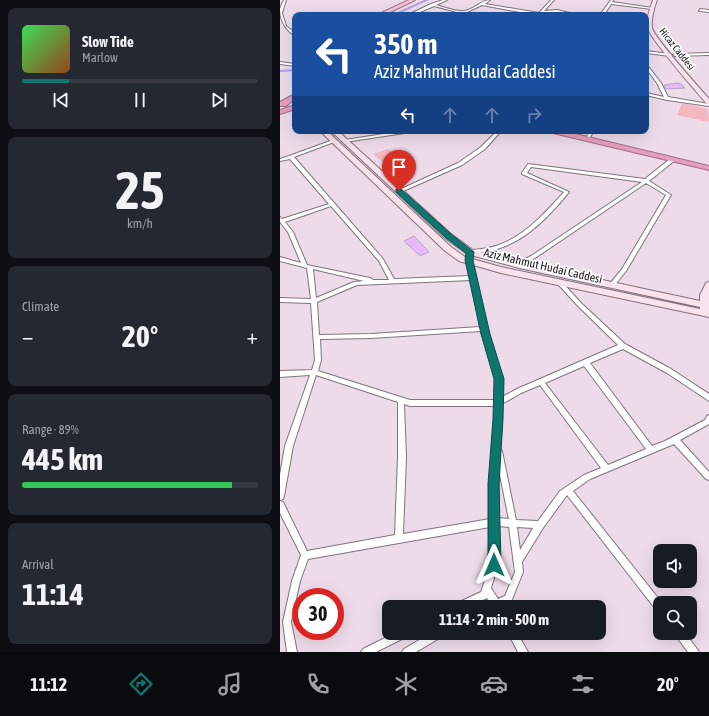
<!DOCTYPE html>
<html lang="en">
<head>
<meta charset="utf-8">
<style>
	body { margin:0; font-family:"Asap Condensed",sans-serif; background:#242831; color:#f1f3f6; height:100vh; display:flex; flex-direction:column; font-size:15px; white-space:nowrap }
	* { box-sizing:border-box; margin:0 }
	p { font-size:13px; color:#9ea1a6 }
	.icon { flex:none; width:22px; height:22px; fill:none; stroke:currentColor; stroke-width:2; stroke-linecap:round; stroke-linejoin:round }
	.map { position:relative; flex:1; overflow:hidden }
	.details { display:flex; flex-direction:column; gap:8px; padding:8px; background:#0d0f14; width:280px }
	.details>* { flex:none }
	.hud { position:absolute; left:12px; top:12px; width:357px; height:122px; border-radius:8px; box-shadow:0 4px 16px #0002; background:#1a4fa0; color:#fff; overflow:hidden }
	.tools { position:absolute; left:373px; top:544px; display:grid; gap:8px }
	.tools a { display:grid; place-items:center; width:44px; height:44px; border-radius:8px; background:#171b24; box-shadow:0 4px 16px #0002; font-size:20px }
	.speed { position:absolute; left:12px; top:588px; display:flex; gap:8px; font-size:20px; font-weight:700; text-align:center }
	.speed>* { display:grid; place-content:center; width:52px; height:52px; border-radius:50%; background:#171b24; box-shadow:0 4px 16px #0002; line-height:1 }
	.speed .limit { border:6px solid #d22; background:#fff; color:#111 }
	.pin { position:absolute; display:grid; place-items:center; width:34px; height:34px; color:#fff; margin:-41px -17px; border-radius:50% 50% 50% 0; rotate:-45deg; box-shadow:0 0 4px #0007 }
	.pin .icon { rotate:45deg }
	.me { position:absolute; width:44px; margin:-22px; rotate:0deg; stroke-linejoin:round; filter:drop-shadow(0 0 3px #0008) }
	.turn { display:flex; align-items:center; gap:14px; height:84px; padding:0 16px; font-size:18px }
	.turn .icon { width:52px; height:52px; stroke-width:2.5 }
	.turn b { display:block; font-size:28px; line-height:34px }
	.lanes { display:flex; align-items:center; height:38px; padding:0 16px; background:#0003; justify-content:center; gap:20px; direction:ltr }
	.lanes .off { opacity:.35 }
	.big { font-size:30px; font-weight:700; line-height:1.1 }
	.details .widget { flex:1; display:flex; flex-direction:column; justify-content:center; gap:6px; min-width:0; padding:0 14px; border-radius:8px; background:#242831 }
	.details .dial { align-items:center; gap:0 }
	.dial b { font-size:52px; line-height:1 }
	.song { display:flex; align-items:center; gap:12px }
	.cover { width:48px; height:48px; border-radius:6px; background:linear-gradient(135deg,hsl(130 70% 55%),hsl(20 70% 35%)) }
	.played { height:4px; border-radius:2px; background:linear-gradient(90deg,#0f766e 20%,#363941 20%) }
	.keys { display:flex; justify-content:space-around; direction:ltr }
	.heat { display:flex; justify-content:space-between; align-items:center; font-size:22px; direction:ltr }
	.charge { height:6px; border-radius:3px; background:linear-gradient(90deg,#34c759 89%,#363941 0) }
	.trip { position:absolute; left:102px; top:600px; width:224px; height:40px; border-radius:8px; background:#171b24; box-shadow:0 4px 16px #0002; font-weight:700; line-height:40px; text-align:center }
	.dock { display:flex; height:64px; justify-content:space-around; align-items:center; background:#090b0e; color:#9ea1a6 }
	.dock .icon { width:28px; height:28px }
	.dock .selected { color:#0f766e }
	.dock b { font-size:18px; color:#f1f3f6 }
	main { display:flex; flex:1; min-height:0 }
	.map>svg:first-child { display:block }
</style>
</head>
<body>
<main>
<section class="details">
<div class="widget">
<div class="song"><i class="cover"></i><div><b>Slow Tide</b><p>Marlow</p></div></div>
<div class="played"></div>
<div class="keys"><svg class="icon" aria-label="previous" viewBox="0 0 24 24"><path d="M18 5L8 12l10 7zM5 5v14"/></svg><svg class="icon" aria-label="pause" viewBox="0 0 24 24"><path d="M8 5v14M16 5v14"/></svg><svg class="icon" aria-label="next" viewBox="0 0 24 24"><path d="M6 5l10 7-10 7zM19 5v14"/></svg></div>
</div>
<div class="widget dial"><b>25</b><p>km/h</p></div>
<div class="widget"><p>Climate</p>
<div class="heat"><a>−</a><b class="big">20°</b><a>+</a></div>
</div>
<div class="widget"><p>Range · 89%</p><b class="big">445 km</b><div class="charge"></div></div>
<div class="widget"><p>Arrival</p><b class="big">11:14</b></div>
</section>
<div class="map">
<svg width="429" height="652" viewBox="0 0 429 652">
	<rect width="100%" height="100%" fill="#eddbe9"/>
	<path fill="#f5b7bf" d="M402,103L428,109L429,122L397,115Z
		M108,149L126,164L111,169L93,154Z"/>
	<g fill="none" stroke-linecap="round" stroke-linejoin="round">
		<path fill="#b39ee7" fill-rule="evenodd" d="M144,0H149L116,15H111Z
			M15,69V71L0,72V70Z"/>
	</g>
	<path fill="#e7b8fc" stroke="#b4a9b9" d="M398,83L401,84L405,88L386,89L384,85Z
		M134,236L149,252L140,256L124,241Z"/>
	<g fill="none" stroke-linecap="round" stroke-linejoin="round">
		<g stroke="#82727e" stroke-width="2">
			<path id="street" d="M4,0H6L2,13L6,26L15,33V36C6,30 0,21 0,9C1,6 2,3 4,0Z
				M163,0H167L156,5C162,7 179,12 184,11C194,10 201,0 210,0L205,4L259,13L271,0H274L264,11L277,10L298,15C289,15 282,12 273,12C267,12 262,15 256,15L202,5L187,12L197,15L184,13L180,15H175L181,13L154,6L133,15H128L151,4Z
				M331,0H333L332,2L373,8L372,9L331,4L324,15H320Z
				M420,9L429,10V12L419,11Z
				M366,51L390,54L392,55L390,56L366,53Z
				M429,53V55L395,56L393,55L395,54Z
				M0,62L15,64V66L0,64Z
				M366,65H367L381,83L388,97L429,104V106L387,100L366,95V93L384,97L377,83L366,68Z
				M123,131H133L131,132L65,142L63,141L65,140Z
				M217,131H221L205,149L182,165L121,192H119L117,191L178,163L201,147Z
				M310,131H314L310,137H308L307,136Z
				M53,140H54V142L14,157L103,259L114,279L190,276L186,260L188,251C197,249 207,249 216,246C244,237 265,213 284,192L242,174V173L248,164L365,179L390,159H394V161L369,181L391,195L346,271L334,286L332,287L329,285L342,269L386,195L366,183L255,258L236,267L234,266L233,265L234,264L251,256L362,182L251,167L247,173L289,192C271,214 248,239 220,248C211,251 202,252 192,253V260L208,334L222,379V397L237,389L338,345L297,305L277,283L276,282L277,281H281L301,303L345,344L391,369L429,394V401L387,373L343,349L310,363L372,446L385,441L425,420L427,416L429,415V424L400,440L429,472V480L426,479L394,444L310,479L293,491L382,603H380V612L377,611L287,495L263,528L242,562L243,572L231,602L222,606V607H206L207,604L210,602L207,598L188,607H174L175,604L201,592L210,565V527L28,559L20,581L11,622L17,652H7L3,622L12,581L21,555L0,513V501L3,502L27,551L115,535L118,457V402L36,375L13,446L4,496L3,499L0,500V475L5,446L30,375L0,377V371L32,370L35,360L31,303L0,302V298L31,299L27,268L0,261V257L21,263L8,232L0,222V217L2,219L49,204L10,159L0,161V159L9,156ZM51,206L99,261L109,280H93L92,279L90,278L27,265L13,232L5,222ZM33,269L84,281L74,282L36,298ZM191,280L200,327L91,334L39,335L37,302L77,285ZM201,331L216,379L215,400H130L38,371L41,360L40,339L91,338ZM304,366L366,449L328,465L265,383ZM260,385L321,468L304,475L280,491L258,521L236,520L222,451L220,448L222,404L241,393ZM124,404L130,406H215L210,484V519L123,534L126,457ZM219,470L228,515L229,519L218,518ZM218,526L229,527L235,572L225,596L218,599L211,588L218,565ZM237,527L253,528L240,550Z
				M115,633H129L128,636L96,652H81L83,649Z
				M151,633H164L163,636L136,652H122L124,649Z
				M228,633H237L248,652H238Z
				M395,633H405L417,649L419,652H408L396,636Z"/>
		</g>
		<g stroke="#82727e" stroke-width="2">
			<path id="secondary" d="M373,0H377C374,8 371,20 372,28C375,39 419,87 429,99V105L427,104C417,92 370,39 368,28C366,19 370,8 373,0Z
				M40,131H47L171,247L185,257L221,267L420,309V307L239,268L187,254L165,238L51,131H58L171,234L193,250L239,262L420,301V295L426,283L429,282V317L221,273L179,261L165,251Z"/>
		</g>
		<g stroke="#9f6f85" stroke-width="2">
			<path id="primary" d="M129,0H135L104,15H97Z"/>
		</g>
		<g stroke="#9f6f85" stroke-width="2">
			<path id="highway" d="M15,94V99L6,106H0V102Z
				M15,105V109L0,114V110Z
				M269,131H283L429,166V170L273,133Z"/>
		</g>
		<use href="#street" fill="#fff" fill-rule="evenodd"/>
		<use href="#secondary" fill="#f8e2ec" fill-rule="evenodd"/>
		<use href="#primary" fill="#f0c5d8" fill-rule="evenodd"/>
		<use href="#highway" fill="#e69fbe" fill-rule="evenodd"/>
	</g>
	<path fill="#0f766e" stroke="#0a4d48" d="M116,189H121L171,234L194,252L193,260L210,334L224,379L223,419L219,484L221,565L219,570L214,571L210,570L208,565V484L213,419L214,379L201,334L185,260L186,253L166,238L116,192Z"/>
	<g text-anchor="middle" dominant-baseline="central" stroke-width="3.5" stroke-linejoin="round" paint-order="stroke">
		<g font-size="10" fill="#1c161b" stroke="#fff">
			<text transform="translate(397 49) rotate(52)">Hicaz Caddesi</text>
		</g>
		<g font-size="12" fill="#1c161b" stroke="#fff">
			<text transform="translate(263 266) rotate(13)">Aziz Mahmut Hudai Caddesi</text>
		</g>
	</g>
</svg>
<div class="tools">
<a><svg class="icon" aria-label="sound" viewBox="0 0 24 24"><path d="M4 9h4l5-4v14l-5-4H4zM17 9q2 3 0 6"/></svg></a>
<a><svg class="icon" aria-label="search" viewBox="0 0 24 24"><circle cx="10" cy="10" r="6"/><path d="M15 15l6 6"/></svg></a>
</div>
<div class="speed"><div class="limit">30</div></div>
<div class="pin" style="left:119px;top:191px;background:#d93025"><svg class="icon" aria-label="arrive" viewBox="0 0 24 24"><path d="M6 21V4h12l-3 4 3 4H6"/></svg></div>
<svg class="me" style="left:214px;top:565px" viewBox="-20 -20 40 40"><path d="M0-17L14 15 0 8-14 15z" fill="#0f766e" stroke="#fff" stroke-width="4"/></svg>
<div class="trip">11:14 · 2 min · 500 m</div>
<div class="hud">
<div class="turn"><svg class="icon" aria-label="left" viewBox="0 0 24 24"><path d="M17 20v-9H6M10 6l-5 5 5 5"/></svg><div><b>350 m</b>Aziz Mahmut Hudai Caddesi</div></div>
<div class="lanes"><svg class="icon" aria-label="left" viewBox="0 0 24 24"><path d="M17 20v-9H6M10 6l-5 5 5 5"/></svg><svg class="icon off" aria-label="ahead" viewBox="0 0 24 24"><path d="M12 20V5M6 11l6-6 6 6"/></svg><svg class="icon off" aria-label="ahead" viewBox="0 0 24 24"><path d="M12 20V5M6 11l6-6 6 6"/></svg><svg class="icon off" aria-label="right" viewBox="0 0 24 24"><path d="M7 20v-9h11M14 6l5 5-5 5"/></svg></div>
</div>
</div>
</main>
<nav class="dock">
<b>11:12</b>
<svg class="icon selected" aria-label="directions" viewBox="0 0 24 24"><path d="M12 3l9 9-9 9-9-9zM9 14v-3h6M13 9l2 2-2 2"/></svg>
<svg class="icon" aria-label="music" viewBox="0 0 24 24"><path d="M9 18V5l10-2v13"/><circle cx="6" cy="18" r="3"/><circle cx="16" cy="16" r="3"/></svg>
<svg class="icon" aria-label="phone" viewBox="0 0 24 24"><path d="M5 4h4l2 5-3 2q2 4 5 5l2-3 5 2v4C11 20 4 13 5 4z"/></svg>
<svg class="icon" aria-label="climate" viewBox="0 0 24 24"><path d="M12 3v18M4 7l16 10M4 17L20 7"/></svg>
<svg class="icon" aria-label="car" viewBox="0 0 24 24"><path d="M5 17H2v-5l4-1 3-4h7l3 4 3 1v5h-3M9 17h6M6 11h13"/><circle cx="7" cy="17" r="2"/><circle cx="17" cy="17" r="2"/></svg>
<svg class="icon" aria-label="filters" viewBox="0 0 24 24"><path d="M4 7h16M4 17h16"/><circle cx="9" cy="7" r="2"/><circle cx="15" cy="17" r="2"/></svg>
<b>20°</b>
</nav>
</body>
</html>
